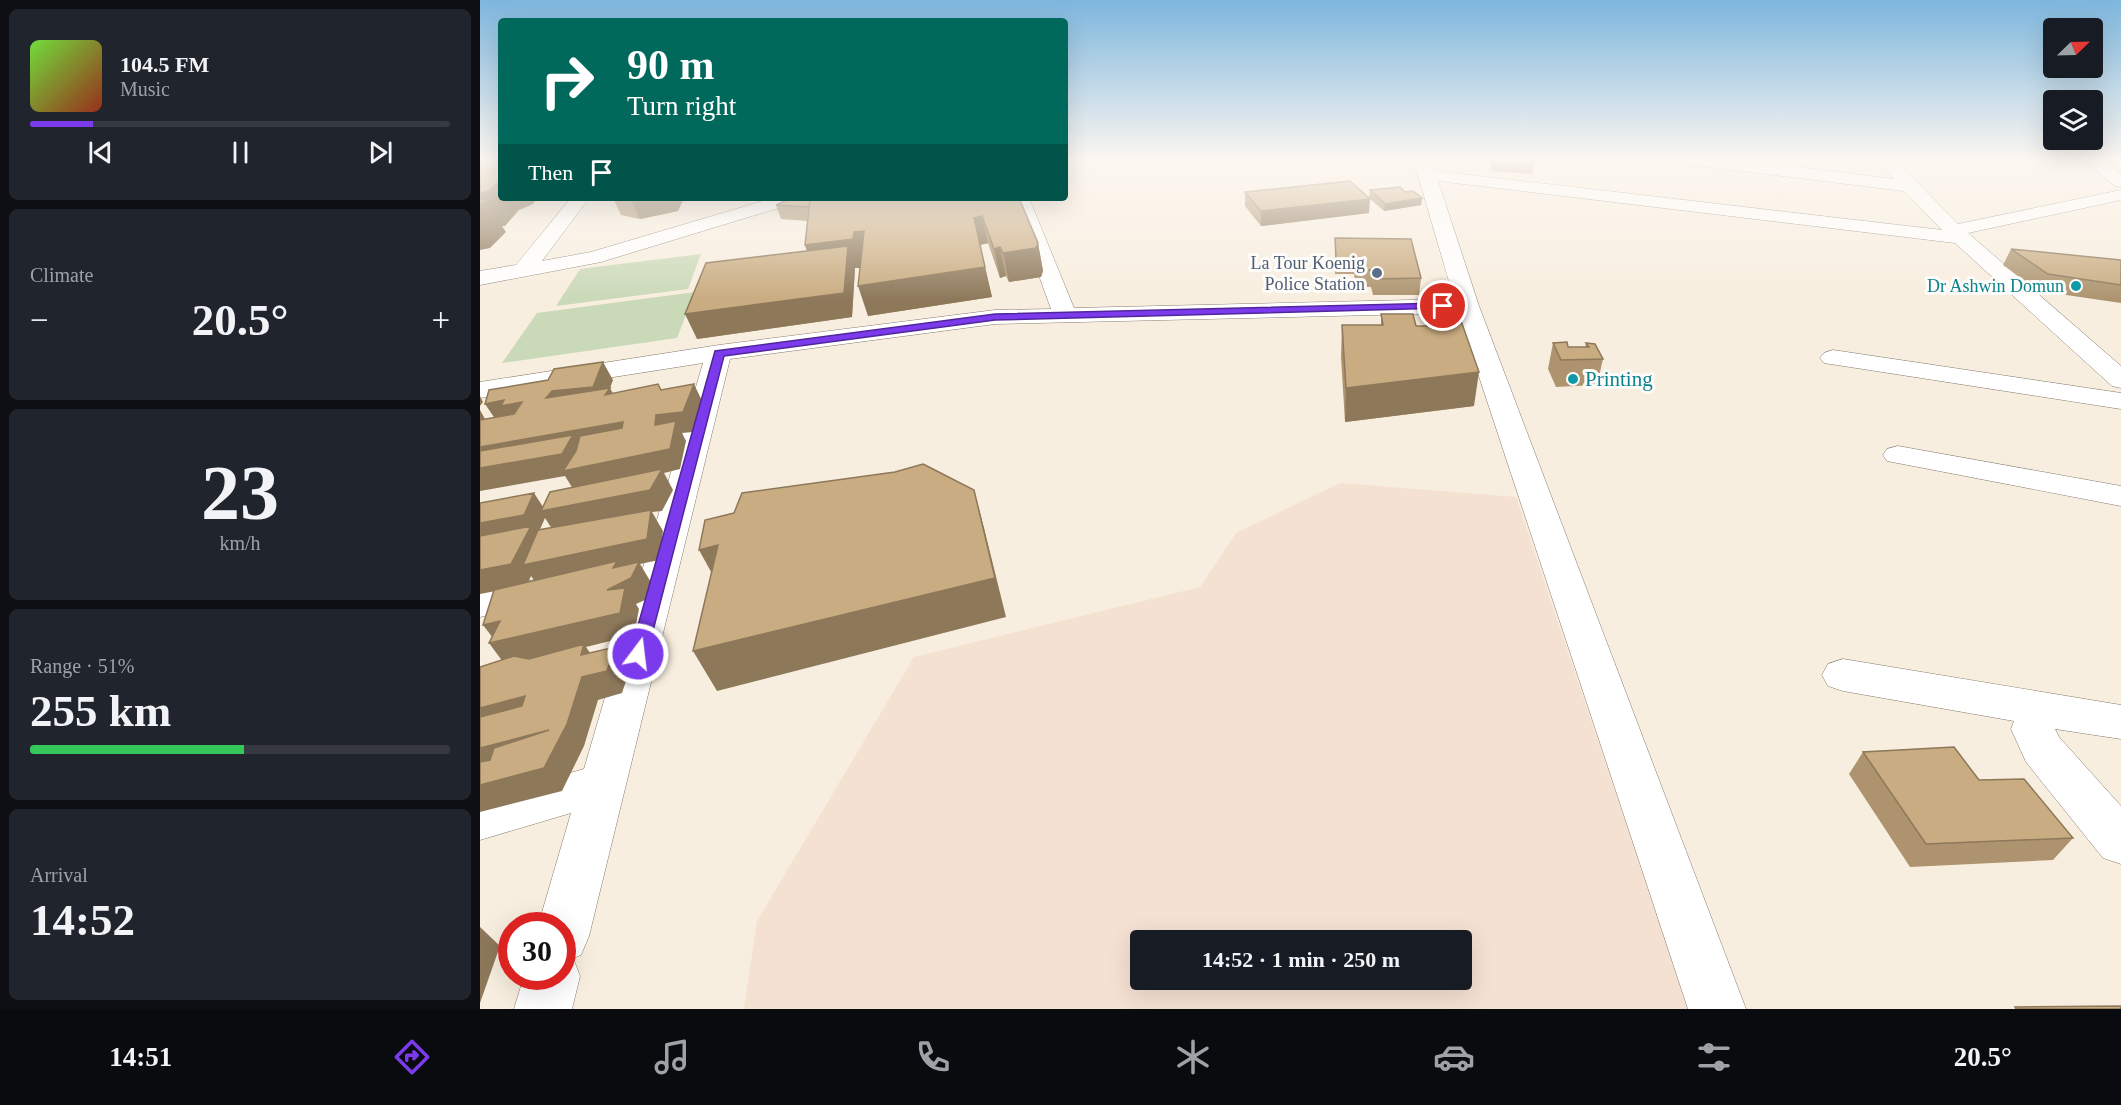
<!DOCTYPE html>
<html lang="en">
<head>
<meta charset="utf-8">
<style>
	body { margin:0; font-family:Georgia,serif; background:#20242c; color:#f1f3f6; height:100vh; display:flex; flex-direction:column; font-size:22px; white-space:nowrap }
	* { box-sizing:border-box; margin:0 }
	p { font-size:20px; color:#9ea1a6 }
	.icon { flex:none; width:33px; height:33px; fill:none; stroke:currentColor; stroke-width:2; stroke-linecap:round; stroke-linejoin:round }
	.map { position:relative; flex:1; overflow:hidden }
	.sheet { display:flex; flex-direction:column; gap:9px; padding:9px; background:#0d0f14; width:480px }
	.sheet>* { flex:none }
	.guide { position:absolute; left:18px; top:18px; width:570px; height:183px; border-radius:6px; box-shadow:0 6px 24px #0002; background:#00695c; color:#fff; overflow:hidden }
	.needle { width:39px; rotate:67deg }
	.tools { position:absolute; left:1563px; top:18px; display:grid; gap:12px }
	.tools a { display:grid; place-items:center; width:60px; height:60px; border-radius:6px; background:#171b24; box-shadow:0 6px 24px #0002; font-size:30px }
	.speed { position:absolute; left:18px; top:912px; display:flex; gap:12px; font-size:30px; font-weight:700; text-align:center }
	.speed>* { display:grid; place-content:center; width:78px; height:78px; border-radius:50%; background:#171b24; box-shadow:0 6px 24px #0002; line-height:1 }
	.speed .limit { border:9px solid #d22; background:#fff; color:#111 }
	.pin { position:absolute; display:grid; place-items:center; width:51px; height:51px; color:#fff; margin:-26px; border:3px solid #fff; border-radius:50%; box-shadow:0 2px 6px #0007 }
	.me { position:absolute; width:66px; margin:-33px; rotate:15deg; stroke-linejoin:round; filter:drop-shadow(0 0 4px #0008) }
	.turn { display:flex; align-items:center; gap:21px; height:126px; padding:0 30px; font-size:27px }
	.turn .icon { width:78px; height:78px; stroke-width:2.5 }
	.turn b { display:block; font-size:42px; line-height:51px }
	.then { display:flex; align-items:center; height:57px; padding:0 30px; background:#0003; gap:12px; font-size:22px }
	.big { font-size:45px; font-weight:700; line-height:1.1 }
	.sheet .widget { flex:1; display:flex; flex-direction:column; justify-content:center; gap:9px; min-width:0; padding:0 21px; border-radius:9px; background:#20242c }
	.sheet .dial { align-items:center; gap:0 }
	.dial b { font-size:78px; line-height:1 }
	.song { display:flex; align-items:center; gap:18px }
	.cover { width:72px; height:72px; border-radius:9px; background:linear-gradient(135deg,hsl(100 70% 55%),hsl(10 70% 35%)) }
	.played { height:6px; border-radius:3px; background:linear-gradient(90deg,#7c3aed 15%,#363941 15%) }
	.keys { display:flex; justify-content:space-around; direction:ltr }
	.heat { display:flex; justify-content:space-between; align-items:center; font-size:33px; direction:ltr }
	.charge { height:9px; border-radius:4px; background:linear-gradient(90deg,#34c759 51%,#363941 0) }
	.trip { position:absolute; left:650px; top:930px; width:342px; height:60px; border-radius:6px; background:#171b24; box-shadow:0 6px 24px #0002; font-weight:700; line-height:60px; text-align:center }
	.dock { display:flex; height:96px; justify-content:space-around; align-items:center; background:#090b0e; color:#9ea1a6 }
	.dock .icon { width:42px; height:42px }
	.dock .active { color:#7c3aed }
	.dock b { font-size:27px; color:#f1f3f6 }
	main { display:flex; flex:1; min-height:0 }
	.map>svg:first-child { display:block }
</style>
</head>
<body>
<main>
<section class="sheet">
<div class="widget">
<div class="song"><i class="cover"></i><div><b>104.5 FM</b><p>Music</p></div></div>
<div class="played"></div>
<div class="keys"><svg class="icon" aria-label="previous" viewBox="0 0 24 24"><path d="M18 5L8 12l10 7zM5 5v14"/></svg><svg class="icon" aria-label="pause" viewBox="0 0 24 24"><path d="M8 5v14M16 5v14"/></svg><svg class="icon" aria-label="next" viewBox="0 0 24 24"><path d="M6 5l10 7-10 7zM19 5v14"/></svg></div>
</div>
<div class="widget"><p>Climate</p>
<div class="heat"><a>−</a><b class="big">20.5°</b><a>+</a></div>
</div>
<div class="widget dial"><b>23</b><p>km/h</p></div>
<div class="widget"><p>Range · 51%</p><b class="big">255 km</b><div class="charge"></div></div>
<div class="widget"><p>Arrival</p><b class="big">14:52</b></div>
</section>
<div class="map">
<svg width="1641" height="1009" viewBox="0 0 1641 1009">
	<rect width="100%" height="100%" fill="#f8eedf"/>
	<path fill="#f5e1d2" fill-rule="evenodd" d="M860,483L1036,497L1208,1009H264L277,921L434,657L720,587L756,533ZM660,940H981V980H660Z"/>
	<path fill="#cad9b8" d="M221,254L208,289L76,306L100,269Z
		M215,292L197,338L22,363L57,313Z"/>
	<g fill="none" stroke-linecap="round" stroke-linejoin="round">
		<g stroke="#837a6d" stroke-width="1">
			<path id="minor" d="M933,158H949L955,171L1462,230L1424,191L1195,163L1187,158H1267L1268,161L1414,179L1396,158H1413L1478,224L1641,190V200L1488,233L1641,366V388L1632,386L1475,243L958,181L999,306L1266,1009H1208L978,313L515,324L250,359L109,936L101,955L93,958L100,976L92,1009H34L44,976H82V926H58L91,813L0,840V798L104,769L223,363L0,398V382L239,345L515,310L571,309L531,198H549L594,308L974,299Z
				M1601,158H1620L1641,174V187L1635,186Z
				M91,198H109L62,261L111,252L293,198H321L318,202L121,262L0,285V271L36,265Z
				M1353,350L1641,393V409L1344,363L1340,358L1344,353Z
				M1418,446L1641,486V506L1407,461L1403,455L1407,449Z
				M54,580L67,584L73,593L67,602L0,617V591Z
				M1363,659L1641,705V739L1575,729L1579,737L1641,806V864L1623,858L1546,762L1531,729L1534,721L1363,691L1348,686L1342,675L1348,664Z"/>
		</g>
		<use href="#minor" fill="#fff" fill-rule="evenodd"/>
	</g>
	<path fill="#ad946f" d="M1011,158H1055L1052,174L1011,171Z
		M890,190L925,192L942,198L941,205L904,211L889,198Z
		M765,192L889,213L781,226L765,206Z
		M133,198H204L198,211L160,219L141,215Z
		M307,198H539L558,243L563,271L561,277L529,282L526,276L520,278L508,243L500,245L512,297L388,316L380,268H375L372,317L217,339L327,251L325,245L328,221L301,219L296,205L308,200Z
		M855,238L941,278L939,295H893L891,287L876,286L874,274H855Z
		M1531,249L1641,260V303L1559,291L1523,265Z
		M901,314L936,326H958L959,315L994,406L865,422L861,357L862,325H901Z
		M1073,343L1088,347H1105L1106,343L1123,359L1117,385L1076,387L1068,369Z
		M1383,752L1499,780L1593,838L1573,860L1430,867L1369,774Z"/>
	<path fill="#8d785a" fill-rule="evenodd" d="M21,180V198H57L53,204L39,210L25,226H22L26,232L10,248L0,250V193Z
		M150,198H204L198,211L160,219Z
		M942,198L941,205L904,211L905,204Z
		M890,199L889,213L781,226V211Z
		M502,216L508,243L500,245L494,218Z
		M384,231L382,268H375L372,317L217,339L205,314L335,274L325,245L374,232Z
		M558,243L563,271L561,277L529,282L523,253Z
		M520,247L526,276L520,278L514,249Z
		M505,267L512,297L388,316L378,286Z
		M123,362L133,380L130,388L140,407L66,398L72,391Z
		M999,372L994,406L865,422L866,388Z
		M214,384L223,403L213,432L202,433L206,441L200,469L184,473L193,490L182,511L172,512L183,531L179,560L160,564L172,584L165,600L156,604L159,609L154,635L106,647L119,666L135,647L150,669L142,693L118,700L104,746L82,791L0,812V748L69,730L26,666L9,643L16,642L3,625L59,587L51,576L47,585L0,594V523L54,493L65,510L95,492L85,476L0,491V447L143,422L175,425L176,415ZM65,518L74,532L57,536Z
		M0,396L3,402L0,406Z
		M24,400L42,402L54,421L18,423L5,404Z
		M0,410L5,419L0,428Z
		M494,490L504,528L526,617L237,691L213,651Z
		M238,545L240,588L219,550Z
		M45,696L63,719L0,735V708Z
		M0,927L20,946L0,1003Z"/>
	<path fill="#c9ac81" stroke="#8d785a" stroke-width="1.5" d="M1,158H21V180L7,192L0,193V160Z
		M1019,158H1054V160Z
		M870,181L890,199L781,211L765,192Z
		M920,187L925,192L933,191L942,198L905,204L890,190Z
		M312,198H332L330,199L329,207L296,205Z
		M332,198H539L558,243L556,248L523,253L520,247L514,249L502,216L494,218L505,267L378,286L384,231L374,232L373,239L325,245L330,199Z
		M7,199L0,205V200Z
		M855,238L931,239L941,278L894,279L892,270H876L875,258H856Z
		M368,246L364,293L205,314L226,263Z
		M1531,249L1641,260V285L1568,274Z
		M901,314H933L936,326H963L959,315H979L999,372L866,388L862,325H903Z
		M1087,342L1088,347H1109L1106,343L1115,344L1123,359L1081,360L1073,343Z
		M123,362L113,387L72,391L66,398L130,388L125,395L178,384L181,390L214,384L203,412L176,415L175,425L196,421L190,449L83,471L96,451L100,436L142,428L143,422L0,447V420L34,414L42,402L21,406L24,400L5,404L9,390L68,380L74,369Z
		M93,435L82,454L0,468V451Z
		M443,464L494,490L515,578L213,651L238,545L219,550L225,520L254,513L262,493L415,472Z
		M182,469L170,490L61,511L70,492Z
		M54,493L44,515L0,523V503Z
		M171,510L167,539L43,565L58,530Z
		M51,526L31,564L0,570V536Z
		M137,561L133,568L159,562L151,578L127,590L145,588L140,613L9,643L20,621L3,625L14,590Z
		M104,644L101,655L135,647L127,671L102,677L87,724L64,768L0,785V762L10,760L14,748L69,730L0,748V717L42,706L45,696L0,708V667L34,656L49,659Z
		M1474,747L1499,780L1544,779L1593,838L1446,844L1383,752Z
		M1641,1006V1009H1536L1535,1007Z"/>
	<linearGradient id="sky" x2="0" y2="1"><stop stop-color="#7db6dd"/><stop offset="0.53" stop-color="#fcf7f1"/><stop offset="1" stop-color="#fcf7f1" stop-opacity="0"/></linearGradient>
	<rect width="1641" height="300" fill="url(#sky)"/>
	<path fill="#7c3aed" stroke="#51269a" stroke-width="1.5" d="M963,303L966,304V308L515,320L244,356L167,654L164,658L158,660L152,658L150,654L235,351L515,314Z"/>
	<circle fill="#5c6f8a" stroke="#fefcf9" stroke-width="2" cx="897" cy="273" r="6"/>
	<g fill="#0f9aa8" stroke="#fefcf9" stroke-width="2">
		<circle cx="1596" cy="286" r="6"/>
		<circle cx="1093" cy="379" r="6"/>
	</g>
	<g text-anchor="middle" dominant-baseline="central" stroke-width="6" stroke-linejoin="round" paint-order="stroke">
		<g font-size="18" fill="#4e5e75" stroke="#fefcf9" text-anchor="end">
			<text x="885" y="263">La Tour Koenig<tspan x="885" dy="21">Police Station</tspan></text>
		</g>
		<g font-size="18" fill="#0d838f" stroke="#fefcf9" text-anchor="end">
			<text x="1584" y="286">Dr Ashwin Domun</text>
		</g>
		<g font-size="21" fill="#0d838f" stroke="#fefcf9" text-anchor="start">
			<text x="1105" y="379">Printing</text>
		</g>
	</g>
</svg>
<div class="tools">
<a><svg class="needle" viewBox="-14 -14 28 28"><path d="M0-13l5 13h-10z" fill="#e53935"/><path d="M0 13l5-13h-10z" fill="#9ea1a6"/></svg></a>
<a><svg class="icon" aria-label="layers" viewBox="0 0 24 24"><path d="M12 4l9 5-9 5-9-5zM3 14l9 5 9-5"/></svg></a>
</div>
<div class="speed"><div class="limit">30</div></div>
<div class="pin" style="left:963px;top:306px;background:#d93025"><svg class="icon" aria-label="arrive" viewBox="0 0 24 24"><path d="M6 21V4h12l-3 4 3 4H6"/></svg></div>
<svg class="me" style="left:158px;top:654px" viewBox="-20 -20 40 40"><circle r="17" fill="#7c3aed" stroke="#fff" stroke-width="3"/><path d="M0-11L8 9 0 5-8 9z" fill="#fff"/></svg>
<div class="trip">14:52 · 1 min · 250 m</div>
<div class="guide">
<div class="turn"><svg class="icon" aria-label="right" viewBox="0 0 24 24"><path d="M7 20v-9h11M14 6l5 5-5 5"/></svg><div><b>90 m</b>Turn right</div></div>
<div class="then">Then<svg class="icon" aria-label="arrive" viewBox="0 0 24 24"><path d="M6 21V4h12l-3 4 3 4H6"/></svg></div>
</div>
</div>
</main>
<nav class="dock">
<b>14:51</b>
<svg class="icon active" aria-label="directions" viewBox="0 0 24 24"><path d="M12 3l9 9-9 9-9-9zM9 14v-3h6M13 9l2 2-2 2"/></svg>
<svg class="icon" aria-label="music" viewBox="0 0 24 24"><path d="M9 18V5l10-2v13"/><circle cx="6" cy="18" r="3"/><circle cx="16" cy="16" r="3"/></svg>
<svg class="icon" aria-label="phone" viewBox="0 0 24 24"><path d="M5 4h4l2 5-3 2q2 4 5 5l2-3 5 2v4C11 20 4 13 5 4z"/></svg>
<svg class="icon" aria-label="climate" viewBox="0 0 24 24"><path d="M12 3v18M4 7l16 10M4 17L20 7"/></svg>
<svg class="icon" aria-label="car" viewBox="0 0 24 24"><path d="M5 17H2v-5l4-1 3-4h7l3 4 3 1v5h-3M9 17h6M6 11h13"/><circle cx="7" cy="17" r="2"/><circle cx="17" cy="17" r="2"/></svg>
<svg class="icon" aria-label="filters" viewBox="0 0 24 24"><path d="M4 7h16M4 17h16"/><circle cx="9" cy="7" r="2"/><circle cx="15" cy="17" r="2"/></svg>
<b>20.5°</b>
</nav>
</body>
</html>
